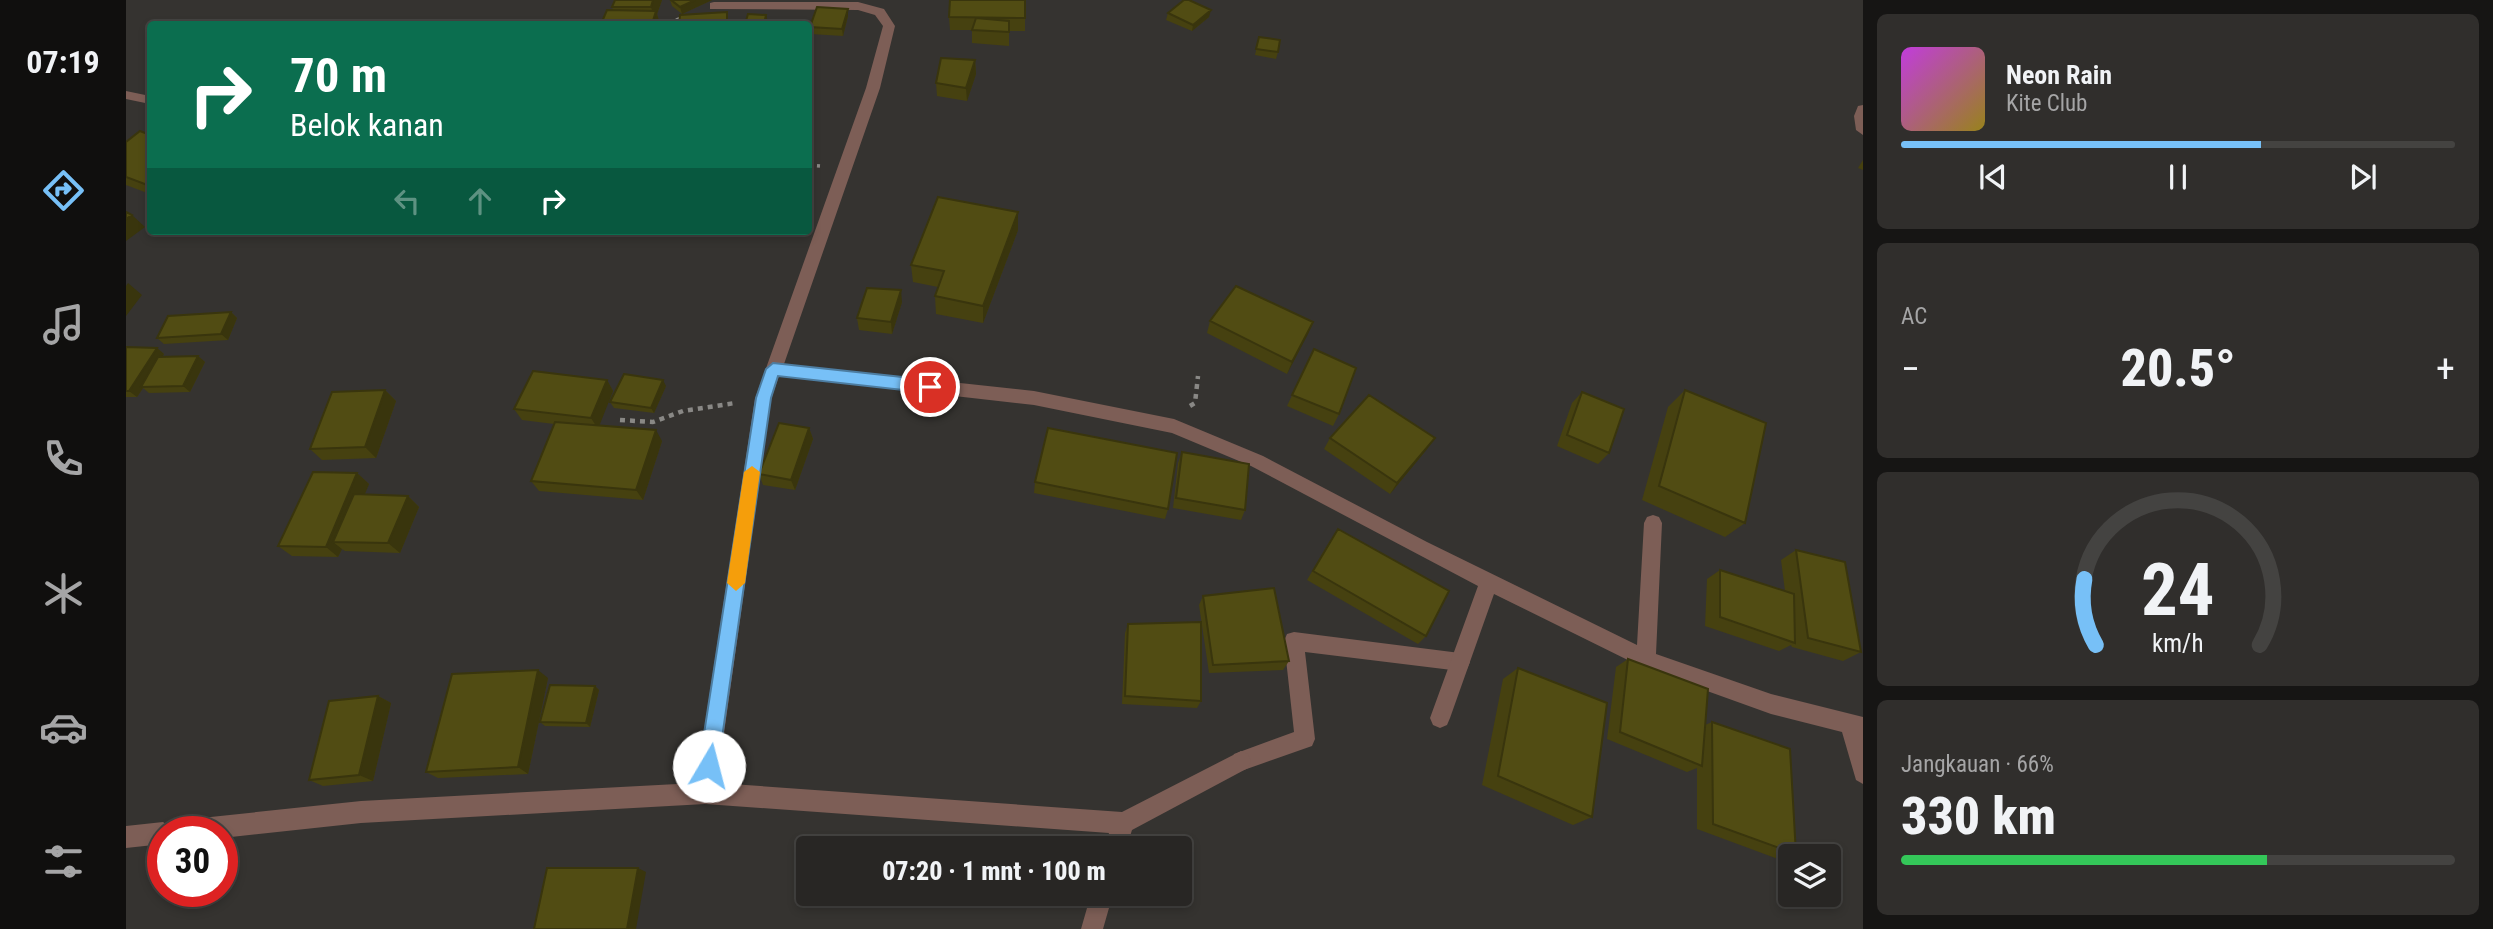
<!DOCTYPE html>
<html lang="id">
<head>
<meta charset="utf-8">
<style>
	body { margin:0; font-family:"Roboto Condensed",sans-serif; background:#302e2c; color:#f1f3f6; height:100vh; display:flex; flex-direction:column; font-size:26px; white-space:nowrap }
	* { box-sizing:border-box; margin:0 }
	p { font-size:23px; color:#a5a5a6 }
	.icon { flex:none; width:38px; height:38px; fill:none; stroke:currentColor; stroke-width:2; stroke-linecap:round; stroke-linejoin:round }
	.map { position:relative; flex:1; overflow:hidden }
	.panel { display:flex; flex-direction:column; gap:14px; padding:14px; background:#161514; width:630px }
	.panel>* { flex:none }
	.hud { position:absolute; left:21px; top:21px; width:665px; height:214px; border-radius:7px; box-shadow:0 4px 10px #0003,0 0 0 2px #444341; background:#0b6e4f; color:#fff; overflow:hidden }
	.tools { position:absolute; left:1652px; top:844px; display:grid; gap:14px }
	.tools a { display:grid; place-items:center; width:63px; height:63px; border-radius:7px; background:#282624; box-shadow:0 4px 10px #0003,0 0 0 2px #444341; font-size:35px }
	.speed { position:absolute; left:21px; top:816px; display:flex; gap:14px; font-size:35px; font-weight:700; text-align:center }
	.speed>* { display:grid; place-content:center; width:91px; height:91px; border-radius:50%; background:#282624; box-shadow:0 4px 10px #0003,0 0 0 2px #444341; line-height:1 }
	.speed .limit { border:10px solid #d22; background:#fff; color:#111 }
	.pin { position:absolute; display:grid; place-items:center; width:60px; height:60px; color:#fff; margin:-30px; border:4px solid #fff; border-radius:50%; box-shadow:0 2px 7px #0007 }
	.me { position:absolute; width:77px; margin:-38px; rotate:8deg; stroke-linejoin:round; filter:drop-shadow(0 0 5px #0008) }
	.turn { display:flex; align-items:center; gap:24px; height:147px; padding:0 28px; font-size:32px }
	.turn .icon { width:91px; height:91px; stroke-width:2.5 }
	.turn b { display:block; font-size:49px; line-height:60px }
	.lanes { display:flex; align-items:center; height:66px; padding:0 28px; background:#0003; justify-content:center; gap:35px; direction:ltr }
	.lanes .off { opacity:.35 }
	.big { font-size:52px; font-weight:800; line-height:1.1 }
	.panel .widget { flex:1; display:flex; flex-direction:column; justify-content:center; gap:10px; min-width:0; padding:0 24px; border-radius:10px; background:#302e2c }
	.panel .dial { align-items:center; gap:0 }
	.dial svg { height:182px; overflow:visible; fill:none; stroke:#444341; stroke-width:7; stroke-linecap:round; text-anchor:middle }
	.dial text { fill:#f1f3f6; stroke:none }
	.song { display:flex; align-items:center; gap:21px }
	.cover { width:84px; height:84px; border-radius:10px; background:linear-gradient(135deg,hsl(290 70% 55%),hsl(50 70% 35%)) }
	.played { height:7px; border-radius:4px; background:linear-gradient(90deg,#77c0f7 65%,#444341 65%) }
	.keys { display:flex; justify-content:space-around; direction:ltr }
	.heat { display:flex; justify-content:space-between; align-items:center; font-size:38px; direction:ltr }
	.charge { height:10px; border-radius:5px; background:linear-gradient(90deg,#34c759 66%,#444341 0) }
	.trip { position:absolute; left:670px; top:836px; width:396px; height:70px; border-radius:7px; background:#282624; box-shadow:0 4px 10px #0003,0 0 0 2px #444341; font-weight:800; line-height:70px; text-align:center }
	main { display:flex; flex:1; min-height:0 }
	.menu { display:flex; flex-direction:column; width:126px; justify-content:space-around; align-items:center; background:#100f0e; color:#a5a5a6 }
	.menu .icon { width:49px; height:49px }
	.menu .on { color:#77c0f7 }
	.menu b { font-size:32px; color:#f1f3f6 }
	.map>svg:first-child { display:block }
</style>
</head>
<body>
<main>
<nav class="menu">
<b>07:19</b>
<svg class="icon on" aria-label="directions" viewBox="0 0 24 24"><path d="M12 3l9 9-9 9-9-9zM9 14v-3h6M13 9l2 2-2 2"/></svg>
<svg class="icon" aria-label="music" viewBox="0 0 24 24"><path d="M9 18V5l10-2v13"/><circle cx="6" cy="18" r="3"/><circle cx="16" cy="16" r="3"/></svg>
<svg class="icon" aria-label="phone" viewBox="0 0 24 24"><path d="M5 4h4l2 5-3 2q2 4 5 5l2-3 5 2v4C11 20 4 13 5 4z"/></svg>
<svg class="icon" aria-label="climate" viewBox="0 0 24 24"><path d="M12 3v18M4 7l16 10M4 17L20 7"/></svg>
<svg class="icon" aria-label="car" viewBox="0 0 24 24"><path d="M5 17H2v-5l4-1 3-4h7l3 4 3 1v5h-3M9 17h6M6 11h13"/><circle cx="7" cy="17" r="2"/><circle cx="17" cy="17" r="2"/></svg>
<svg class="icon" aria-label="filters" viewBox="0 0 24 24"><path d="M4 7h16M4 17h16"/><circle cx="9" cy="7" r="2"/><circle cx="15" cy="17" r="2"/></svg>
</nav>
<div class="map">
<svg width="1737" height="929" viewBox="0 0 1737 929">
	<rect width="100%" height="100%" fill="#353330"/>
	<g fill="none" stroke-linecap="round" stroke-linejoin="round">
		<path stroke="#898885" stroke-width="3.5" stroke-dasharray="4.5 4.5" stroke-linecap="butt" d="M542,24L559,16
			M682,165L694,166"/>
		<path stroke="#898885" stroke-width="4.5" stroke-dasharray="5 5" stroke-linecap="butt" d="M1064,406L1069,403L1072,376
			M494,420L527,422L557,411L609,403"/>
		<path fill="#7d5e56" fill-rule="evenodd" d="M1168,632L1334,653L1341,655L1344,662L1341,669L1334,671L1179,652L1189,739L1186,746L1115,771L1108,768L1105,761L1108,754L1168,732L1158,641L1161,634Z"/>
		<path fill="#7d5e56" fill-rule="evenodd" d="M588,2H732L758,9L769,26L754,88L658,364L908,391L1048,419L1137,456L1301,542L1511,645L1518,523L1521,517L1527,515L1533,517L1536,523L1530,654L1645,694L1737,717V784L1730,780L1716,732L1645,714L1520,669L1368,594L1324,718L1321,725L1314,728L1307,725L1304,718L1352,586L1125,466L1046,433L908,405L653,376L645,399L591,783L996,812L1115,751L1122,754L1125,761L1122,768L1006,830L1000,849H978L983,833L579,804L235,823L96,838V831H37V844L0,848V826L37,822L46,829L48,823L56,820L235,801L570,783L629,399L740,88L757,26L749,15L732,10L584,9V3Z
			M0,91L24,96V104L0,99Z
			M1737,105V135L1730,130L1728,116L1732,106Z
			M965,894H987L977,929H955Z"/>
	</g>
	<path fill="#464110" d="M489,0H536L531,14L534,24H475L487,10L486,7Z
		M544,0H586L556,14L546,6Z
		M899,0V31H883V46L846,43V30H824L823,17Z
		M722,9V16L717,36L685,34L684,27Z
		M1042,13L1083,17L1066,31L1040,20Z
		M1133,37L1152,52L1150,59L1129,55Z
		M849,60L850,74L841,101L811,96L810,83Z
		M24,135V194L0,185V142Z
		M1737,160V170L1732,168Z
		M892,230L857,323L810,314L809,296L812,287L787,282L785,265Z
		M776,302L766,334L733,330L731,318Z
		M105,312L111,318L102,340L38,344L31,338Z
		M1084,321L1187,322L1161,374L1081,333Z
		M0,347L31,348L38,354L36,357L72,356L79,362L64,392L23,393L17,388L11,397H0Z
		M1188,349L1213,414L1207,426L1161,406Z
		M481,380L487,391L473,425L536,441L517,500L413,491L405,481L428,424L396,420L388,409Z
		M540,386L528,413L488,408L484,402Z
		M259,390L270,401L250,458L196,460L184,449Z
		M1559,390L1619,523L1599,537L1516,500L1542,407Z
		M1456,392L1483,453L1472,464L1431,446L1446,403Z
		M683,428L687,439L669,490L637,485L633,474Z
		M1204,438L1301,449L1264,494L1198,449Z
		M1056,452L1119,510L1115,520L1047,508L1052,463Z
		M231,473L243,484L238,495L282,496L293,507L274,553L219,551L216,549L212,557L166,556L152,546Z
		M909,482L1042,509L1039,519L908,493Z
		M1205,539L1300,636L1292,644L1181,580Z
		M1670,550L1735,652L1717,661L1666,647L1665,645L1653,651L1579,626L1581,579L1594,570L1659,591L1655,560Z
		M1077,596L1163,661L1157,670L1083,673L1073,605Z
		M1002,624L1075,701L1071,708L996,704L999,633Z
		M1502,659L1579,725L1586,722L1670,854L1652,859L1571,829V768L1561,772L1481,739L1490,667Z
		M1392,668L1466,817L1447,825L1356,785L1377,679Z
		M422,678L402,774L312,778L300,772Z
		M469,686L473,690L464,727L419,726L414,722Z
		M252,696L265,703L247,781L197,786L183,780Z"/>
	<path fill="#39350d" d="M527,0H536L531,14L534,24H526L528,17L525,7Z
		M569,0H586L556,14L554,7Z
		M722,9V16L717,36L716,29Z
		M1085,10L1083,17L1066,31L1067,25Z
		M640,15L642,22L641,24H638Z
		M849,60L850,74L841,101L840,88Z
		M892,212V230L857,323V306Z
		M6,215L19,227L0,241V219Z
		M2,283L16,295L0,316V286Z
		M775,290L776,302L766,334L765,322Z
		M105,312L111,318L102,340L95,334Z
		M1187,322L1182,334L1161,374L1166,362Z
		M31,348L38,354L17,387H15L17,388L11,397L3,391Z
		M72,356L79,362L64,392L57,386Z
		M481,380L487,391L472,429L465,418Z
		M537,380L540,386L528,413L525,408Z
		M259,390L270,401L250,458L239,447Z
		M683,428L687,439L669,490L665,480Z
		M530,430L536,441L517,500L510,490Z
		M1309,438L1301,449L1264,494L1271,483Z
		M231,473L243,484L219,542H207L216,549L212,557L200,547Z
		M282,496L293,507L274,553L262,543Z
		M412,670L422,678L402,774L392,767Z
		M469,686L473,690L464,727L460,723Z
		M252,696L265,703L247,781L233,775Z
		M512,868L520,872L510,929H501Z"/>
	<path fill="#514c13" stroke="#39350d" stroke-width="2" d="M489,0H527L525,7H486Z
		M545,0H569L554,7Z
		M824,0H899V18L823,17Z
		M1058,0H1063L1085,10L1067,25L1042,13Z
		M691,7L722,9L716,29L684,27Z
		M481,10L530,11L526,24H475Z
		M601,12V24H553L554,15Z
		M622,14L640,15L638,24H619Z
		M850,18L883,21V32L846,30Z
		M1133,37L1154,40L1152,52L1130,49Z
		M815,58L849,60L840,88L810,83Z
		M14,131L24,135V186L0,177V142Z
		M812,197L892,212L857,306L809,296L818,271L785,265Z
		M0,212L6,215L0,219Z
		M1110,286L1187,322L1166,362L1084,321Z
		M741,288L775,290L765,322L731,318Z
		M105,312L95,334L31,338L42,316Z
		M0,347L31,348L3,391H0Z
		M1188,349L1230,368L1213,414L1166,395Z
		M72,356L57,386L15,387L32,357Z
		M407,371L481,380L465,418L388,409Z
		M498,374L537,380L525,408L484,402Z
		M259,390L239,447L184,449L206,392Z
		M1559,390L1640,423L1619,523L1533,486Z
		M1456,392L1498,409L1483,453L1441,435Z
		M1243,395L1309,438L1271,483L1204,438Z
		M429,422L530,430L510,490L405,481Z
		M653,423L683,428L665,480L633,474Z
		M922,428L1051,453L1042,509L909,482Z
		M1056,452L1123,464L1119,510L1050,498Z
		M187,472L231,473L200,547L152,546Z
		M228,494L282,496L262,543L207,542Z
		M1212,529L1323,591L1300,636L1187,571Z
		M1670,550L1719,562L1735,652L1682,638Z
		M1594,570L1668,594L1669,643L1594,617Z
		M1148,588L1163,661L1087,665L1077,596Z
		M1075,622V701L999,696L1002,624Z
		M1502,659L1582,689L1576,766L1494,732Z
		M1392,668L1481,703L1466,817L1372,776Z
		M412,670L392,767L300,772L326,674Z
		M424,685L469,686L460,723L414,722Z
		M252,696L233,775L183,780L203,701Z
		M1586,722L1664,749L1670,854L1587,824Z
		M421,868H512L501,929H408Z"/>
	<path fill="#77c0f7" stroke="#4d7da1" stroke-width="2" d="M647,363L804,380L811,387L804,393L652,376L645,398L592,766L589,773L583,776L576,773L573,766L630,398L640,369Z"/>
	<path fill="#f59e0b" d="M626,466L634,472L619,583L610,591L601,583L618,472Z"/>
</svg>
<div class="tools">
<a><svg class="icon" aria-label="layers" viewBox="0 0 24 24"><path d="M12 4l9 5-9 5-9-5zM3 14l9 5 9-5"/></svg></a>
</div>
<div class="speed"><div class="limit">30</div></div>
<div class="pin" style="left:804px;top:387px;background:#d93025"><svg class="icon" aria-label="arrive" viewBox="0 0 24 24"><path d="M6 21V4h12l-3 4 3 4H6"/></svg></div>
<svg class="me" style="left:583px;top:766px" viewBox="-20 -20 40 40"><circle r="19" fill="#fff"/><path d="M0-13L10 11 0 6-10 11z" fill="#77c0f7"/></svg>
<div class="trip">07:20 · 1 mnt · 100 m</div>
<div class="hud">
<div class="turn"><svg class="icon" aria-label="right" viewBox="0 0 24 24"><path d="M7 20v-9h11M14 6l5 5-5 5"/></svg><div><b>70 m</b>Belok kanan</div></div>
<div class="lanes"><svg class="icon off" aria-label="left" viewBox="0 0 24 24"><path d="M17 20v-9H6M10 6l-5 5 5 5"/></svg><svg class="icon off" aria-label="ahead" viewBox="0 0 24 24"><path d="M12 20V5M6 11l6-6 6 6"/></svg><svg class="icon" aria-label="right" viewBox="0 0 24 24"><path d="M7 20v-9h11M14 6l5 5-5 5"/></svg></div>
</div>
</div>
<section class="panel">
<div class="widget">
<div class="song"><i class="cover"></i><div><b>Neon Rain</b><p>Kite Club</p></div></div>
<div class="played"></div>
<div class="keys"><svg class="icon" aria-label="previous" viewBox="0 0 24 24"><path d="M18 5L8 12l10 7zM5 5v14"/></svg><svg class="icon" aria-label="pause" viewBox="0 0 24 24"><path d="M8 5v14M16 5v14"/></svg><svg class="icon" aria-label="next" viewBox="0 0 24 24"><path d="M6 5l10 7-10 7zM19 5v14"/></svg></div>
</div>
<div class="widget"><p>AC</p>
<div class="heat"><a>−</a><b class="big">20.5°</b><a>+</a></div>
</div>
<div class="widget dial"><svg viewBox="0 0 100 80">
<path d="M14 69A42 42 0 1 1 86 69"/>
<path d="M14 69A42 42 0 0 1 9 40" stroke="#77c0f7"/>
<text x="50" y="56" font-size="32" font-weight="700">24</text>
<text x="50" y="72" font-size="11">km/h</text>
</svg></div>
<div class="widget"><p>Jangkauan · 66%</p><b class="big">330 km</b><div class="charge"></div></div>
</section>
</main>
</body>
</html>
